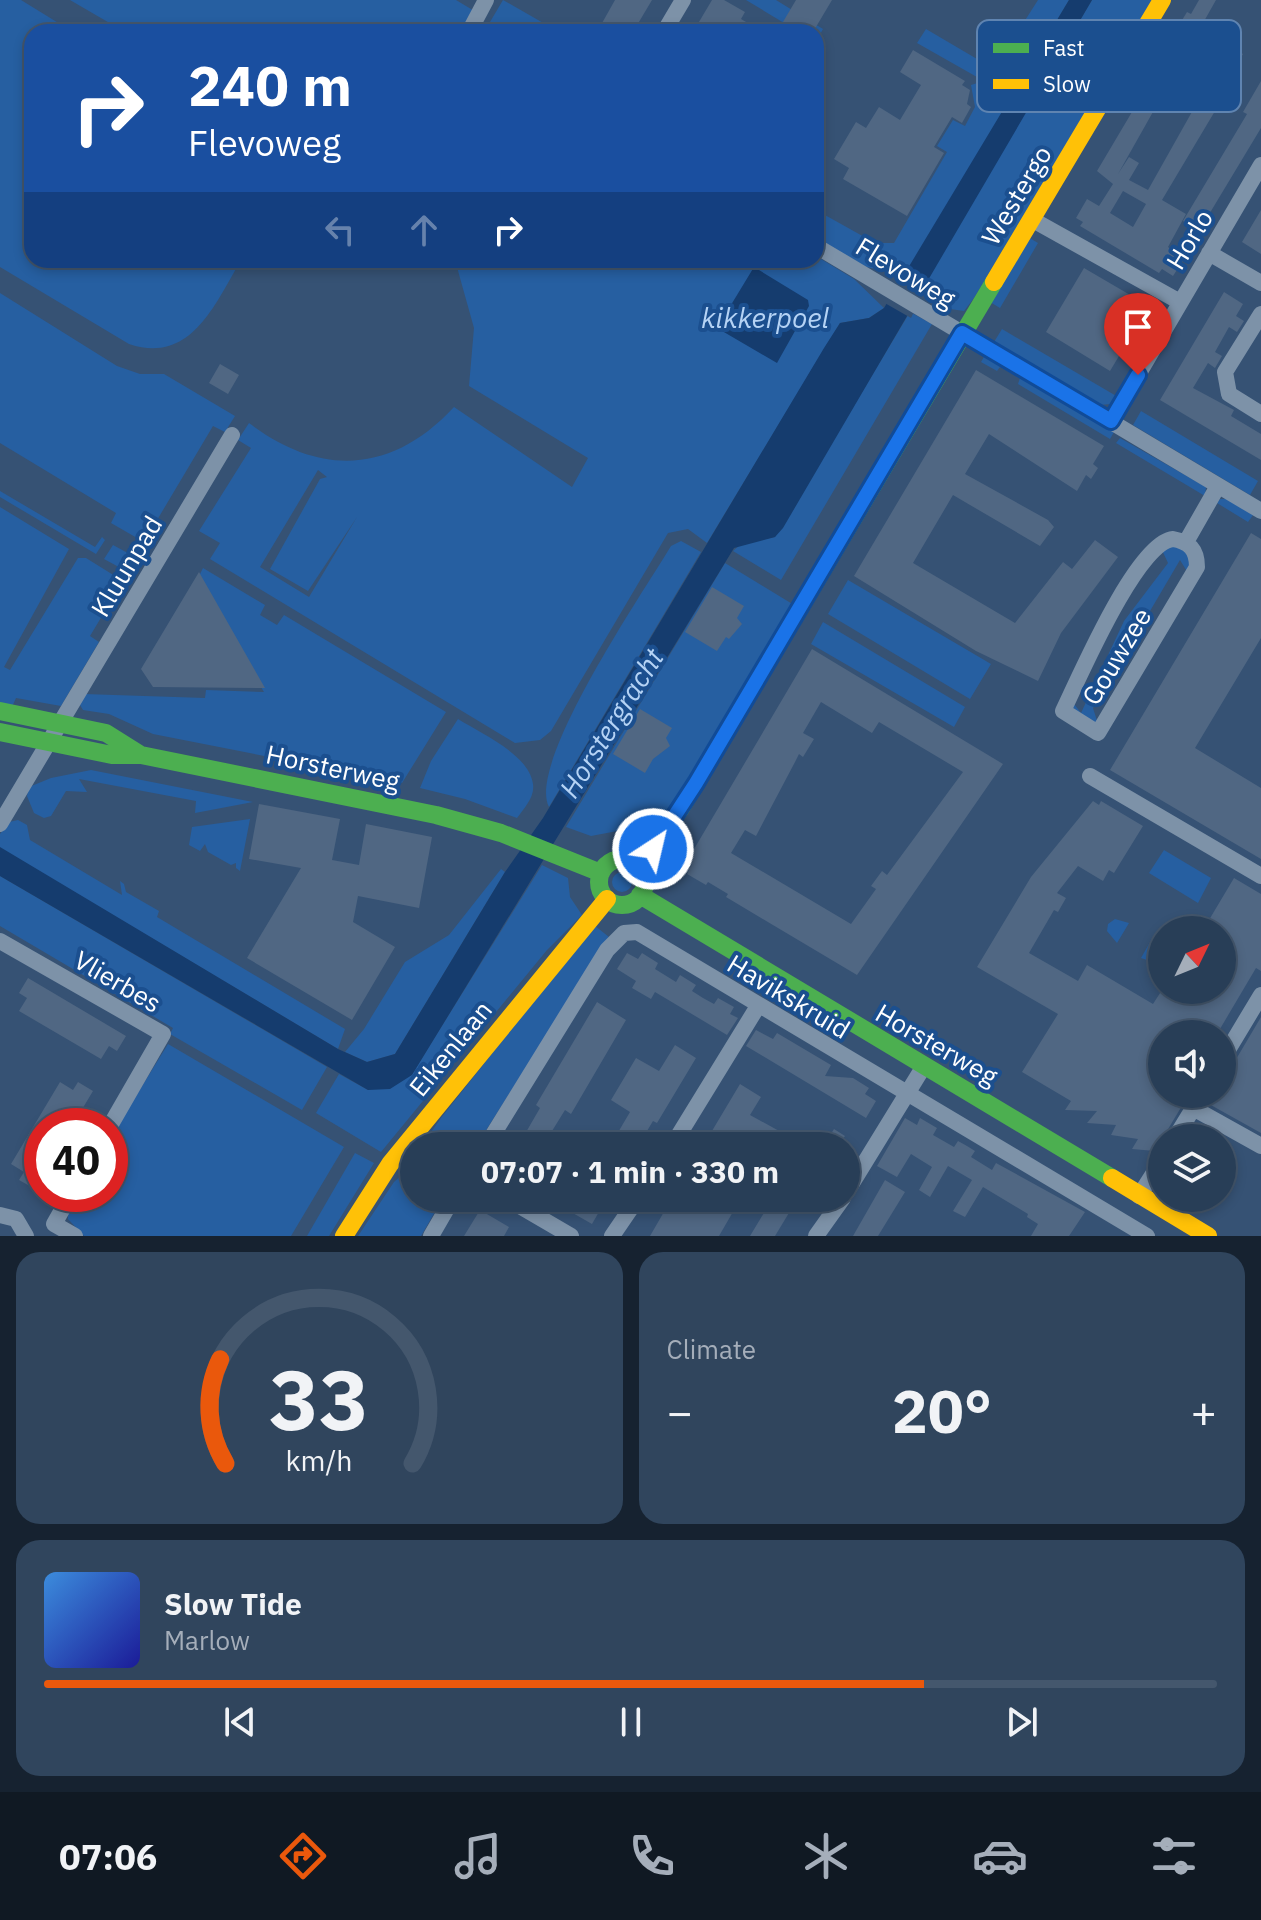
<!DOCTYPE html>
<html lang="en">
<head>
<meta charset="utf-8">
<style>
	body { margin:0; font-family:"IBM Plex Sans",sans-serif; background:#30455d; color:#f1f3f6; height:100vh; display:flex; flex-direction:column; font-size:30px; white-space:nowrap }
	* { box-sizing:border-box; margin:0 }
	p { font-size:26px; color:#a5aeba }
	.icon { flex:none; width:44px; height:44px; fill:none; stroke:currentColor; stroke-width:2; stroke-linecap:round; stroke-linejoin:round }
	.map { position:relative; height:1236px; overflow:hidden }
	.drawer { display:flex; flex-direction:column; gap:16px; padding:16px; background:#162230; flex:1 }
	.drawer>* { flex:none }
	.hud { position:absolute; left:24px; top:24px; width:800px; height:244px; border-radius:24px; box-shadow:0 4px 12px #0003,0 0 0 2px #44576d; background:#1a4fa0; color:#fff; overflow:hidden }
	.needle { width:52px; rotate:47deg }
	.fabs { position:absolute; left:1148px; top:916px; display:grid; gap:16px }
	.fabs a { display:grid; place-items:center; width:88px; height:88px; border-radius:50%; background:#283e57; box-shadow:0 4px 12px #0003,0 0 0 2px #44576d; font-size:40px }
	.speed { position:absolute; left:24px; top:1108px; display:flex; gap:16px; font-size:40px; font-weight:700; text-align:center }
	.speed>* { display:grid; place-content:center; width:104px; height:104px; border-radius:50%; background:#283e57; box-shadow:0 4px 12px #0003,0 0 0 2px #44576d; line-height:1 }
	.speed .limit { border:12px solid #d22; background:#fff; color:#111 }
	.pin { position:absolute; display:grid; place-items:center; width:68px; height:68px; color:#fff; margin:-82px -34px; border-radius:50% 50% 50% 0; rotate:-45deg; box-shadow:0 0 8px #0007 }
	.pin .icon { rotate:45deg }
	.me { position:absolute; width:88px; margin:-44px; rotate:35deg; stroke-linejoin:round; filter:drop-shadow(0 0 6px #0008) }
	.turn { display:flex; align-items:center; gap:28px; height:168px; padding:0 32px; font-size:36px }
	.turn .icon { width:104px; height:104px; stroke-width:2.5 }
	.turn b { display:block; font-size:56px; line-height:68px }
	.lanes { display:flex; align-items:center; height:76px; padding:0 32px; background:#0003; justify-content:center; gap:40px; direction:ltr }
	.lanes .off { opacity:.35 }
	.big { font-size:60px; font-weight:700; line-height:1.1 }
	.drawer .widget { flex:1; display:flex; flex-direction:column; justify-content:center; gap:12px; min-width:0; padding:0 28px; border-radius:24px; background:#30455d }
	.drawer .dial { align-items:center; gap:0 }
	.dial svg { height:208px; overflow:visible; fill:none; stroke:#44576d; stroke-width:7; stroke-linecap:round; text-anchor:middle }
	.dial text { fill:#f1f3f6; stroke:none }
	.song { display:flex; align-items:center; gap:24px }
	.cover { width:96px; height:96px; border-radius:12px; background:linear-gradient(135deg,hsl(210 70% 55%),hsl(240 70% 35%)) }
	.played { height:8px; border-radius:4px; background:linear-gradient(90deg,#ea580c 75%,#44576d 75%) }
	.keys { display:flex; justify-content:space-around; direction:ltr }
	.heat { display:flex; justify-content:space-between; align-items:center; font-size:44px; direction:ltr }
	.drawer .tiles { flex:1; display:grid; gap:16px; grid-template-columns:1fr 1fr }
	.widget:last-child { grid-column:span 2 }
	.trip { position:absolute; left:400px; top:1132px; width:460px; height:80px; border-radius:40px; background:#283e57; box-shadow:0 4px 12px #0003,0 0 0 2px #44576d; font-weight:700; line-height:80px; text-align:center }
	.tab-bar { display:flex; height:128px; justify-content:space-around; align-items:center; background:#101923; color:#a5aeba }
	.tab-bar .icon { width:56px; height:56px }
	.tab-bar .on { color:#ea580c }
	.tab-bar b { font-size:36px; color:#f1f3f6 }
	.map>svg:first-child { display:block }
</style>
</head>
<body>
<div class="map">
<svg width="1261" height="1236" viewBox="0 0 1261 1236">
	<rect width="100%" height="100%" fill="#365274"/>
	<path fill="#265fa1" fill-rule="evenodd" d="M0,0H21L73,32H32V260H241C215,304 191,365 129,344L0,267Z
		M70,0H456L476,12L471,32H125Z
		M503,0L559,32H493L490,22Z
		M746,0H776L823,29L816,42V32H799Z
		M1038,0H1069L903,280L888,271L866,267L816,238V210L875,243H894L947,152L937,146L953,120L965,126L975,107L971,85L984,81L917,43L926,29L994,69Z
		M1092,0H1153L974,298L964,311L950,309L920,291Z
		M1028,237L1038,243L1000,308L990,302Z
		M816,256L854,279L884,308L869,318L840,323L707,543L688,529L668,533L551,731L540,740L515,743L210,559L220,543L199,531L251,448L238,440L249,423C320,477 392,474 454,407L572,487L588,458L469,386L474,328L455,260H816ZM318,470L327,477L320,479L270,569L308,591L357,517L309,597L260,567Z
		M0,293L117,366L140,374H164L235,416L225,432L213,426L144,542L111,523L116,513L0,443Z
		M910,312L932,324L781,580L733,551L741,544L775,537Z
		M1002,329L1118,397L1111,404L1100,405L994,342Z
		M985,355L1114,432L1110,439L1018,384L1020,378L1000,367L997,371L981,362Z
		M1141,411L1258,481L1250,495L1133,425Z
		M1120,438L1206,487L1205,496L1116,443Z
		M0,491L95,547L102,537L105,540L96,554L0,497Z
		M1220,499H1227L1253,515L1248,522L1217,503Z
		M0,507L69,549L4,667L10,670L78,558H86L123,581L90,636L99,642L61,706L16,698L11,709L0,706Z
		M681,541L701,552L549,807C526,764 644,591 671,546Z
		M113,545L137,558L128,572L104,559Z
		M1183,546L1193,559L1188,573L1180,560L1093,708L1098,724L1071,713V700L1081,713L1124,621L1168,563L1161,548Z
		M725,563L794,605L687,783L646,837L628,829L591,836L566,827Z
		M203,568L265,605L260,615L277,625L284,615L446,712L402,783L153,734L109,714L83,710L80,705L84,694L205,698L206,690L264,692L197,580Z
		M848,580L991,664L970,699L828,614Z
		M823,622L965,707L954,727L811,644Z
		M458,719C480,733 529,754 533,784C535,797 524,808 517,818L465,799L420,788L431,761Z
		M91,770L253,802L195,813L196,801L79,779L87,792L66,791L51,816L44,818L34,813L27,796L29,787L51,778Z
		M250,819L240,871L236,868V863L231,865L208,852L205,844L200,851L189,845L192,827Z
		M18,820L27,825L30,840L122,895L120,881L124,884L126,892L159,911L157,917L345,1029L338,1049L0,848V834L9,822Z
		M1164,850L1211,878L1198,903L1149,873Z
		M542,865L568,878L570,897L582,915L547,950L381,1152L316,1113L339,1074L368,1090L412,1074Z
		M501,869L505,872L395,1054L367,1062L345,1052L364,1029L405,962L449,935Z
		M612 882a10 10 0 1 1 20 0a10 10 0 1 1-20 0Z
		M0,876L327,1067L302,1110L170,1034L173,1028L0,926Z
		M1115,919L1129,923L1117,943L1107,931L1108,924Z
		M594,925L609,937L476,1146H430L429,1135L441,1118Z
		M1153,937L1162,943V957L1153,962L1141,958Z
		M168,1044L344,1147L291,1236H84L68,1219V1208L75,1194H110V1138Z
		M355,1153L374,1163L329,1236H307Z
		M412,1166L414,1198H443L421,1236H358L394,1182Z"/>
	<path fill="#153c6e" d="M1069,0H1092L783,528L775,537L734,548L412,1075L390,1089L368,1090L0,876V847L338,1049L367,1062L395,1054L505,872L543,818L824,348L840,323L869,318L884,308Z
		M754,267L808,300L809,306L777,363L717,328Z"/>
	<path fill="#365274" d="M899,279L923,293L911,318L883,302Z"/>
	<path fill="#506783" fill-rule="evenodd" d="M615,0H652L633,32H597Z
		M712,0H724L745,12L741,19L763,32H693Z
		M796,0H832L813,32H777Z
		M1199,0H1216L1118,174L1129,157L1139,163L1129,180L1148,190L1229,46L1243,54L1214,103L1218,106L1162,200L1186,214L1168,247L1184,259L1173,276L1162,269L1159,273L1080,226L1083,222L1076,218L1087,199L1099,206L1113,184L1097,171L1161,63L1157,61L1187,12L1191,14ZM1123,191L1146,204L1133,227L1110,213Z
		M913,50L965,81L962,85L970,90L967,104L971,107L962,123L952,117L934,147L944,153L907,216L843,179L849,168L834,159L856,122L866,128L879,107L900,120L921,85L900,72Z
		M1261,81V128L1199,231L1183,221L1247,114L1243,112Z
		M1261,210V254L1242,242Z
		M1084,268L1149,306L1110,371L1046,332Z
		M1224,292L1243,304L1236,316L1244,321L1237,332L1229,327L1215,352L1222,356L1215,368L1208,363L1193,388L1234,410L1231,416L1261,434V460L1160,400Z
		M220,364L239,375L228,394L209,383Z
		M976,370L1104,446L1093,464L1098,468L1091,479L1086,475L1077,491L989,434L965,474L1048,520L1054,527L1040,546L953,495L913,563L1015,623L1063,562L1072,569L1095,540L1118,557L1061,633L1038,681L976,651L854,576Z
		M1251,533L1261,539V638L1195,748L1261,788V859L1110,770Z
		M199,572L265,688L153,687L141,669Z
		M712,587L744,606L737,618L742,624L729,639L726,637L717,651L685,632Z
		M812,649L1003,764L857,975L726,897L728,894L708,882L706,885L687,874L692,864L687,861ZM821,702L872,733L879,722L963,772L887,875L882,871L871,886L876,889L851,924L731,853L745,830L756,836L795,762L799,754L803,757L814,739L803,733Z
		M640,709L672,728L666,738L670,746L653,759L645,773L613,754Z
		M1093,801L1099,805L1101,801L1143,826L1114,873L1109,870L1103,881L1078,866L1057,893L1066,898L1058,912L1054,910L1029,953L1078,981L1087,965L1153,1004L1162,990H1222V930H1203L1234,878L1261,894V971L1256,968L1217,1034H1162V1094H1189L1155,1151L1132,1149L1138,1139L1111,1135L1116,1125L1087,1123L1097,1111L1065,1110L1071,1101L1022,1072L1058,1014L977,967L1031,877Z
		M259,804L340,819L332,860L359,865L366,824L432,837L419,908L358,896L353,922L395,947L352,1020L247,958L301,868L249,859Z
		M627,953L638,959L642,953L658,963L655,969L676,982L680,975L696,985L692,991L703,998L714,1004L718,998L734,1007L730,1014L738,1018L727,1035L655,992L651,999L632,988L636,981L617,969Z
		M28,978L126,1036L117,1051L109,1046L101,1059L19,1011L27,998L19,993Z
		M597,1002L626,1020L571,1114L565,1110L552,1131L562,1137L557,1146H518L540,1108L536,1105Z
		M1261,1017V1133L1209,1104L1213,1094H1222V1083Z
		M756,1030L773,1039L777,1033L831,1065L825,1076L853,1078L869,1088L865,1094L876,1101L866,1118L746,1046Z
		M675,1045L696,1058L657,1123L653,1121L638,1146H610L630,1112L611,1100L636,1058L659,1071Z
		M60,1082L73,1090L78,1082L93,1091L72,1126H42V1177L35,1189L19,1180L24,1172L11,1164Z
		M740,1084L761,1097L750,1115L781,1132L772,1146H703Z
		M905,1118L917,1125L920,1118L937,1128L933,1135L954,1147L958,1141L967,1146L975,1151L971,1157L992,1170L996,1163L1085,1212L1069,1236H1031L1038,1224L1027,1217L1028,1214L983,1187L965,1217L953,1211L972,1180L948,1166L930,1197L919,1190L932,1167L911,1154L897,1177L877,1166Z
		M834,1129L845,1136L838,1146H823Z
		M885,1180L905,1192L878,1236H853Z
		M579,1198H607L592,1224L571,1212Z
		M672,1198H741L719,1236H650Z
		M773,1198H798L775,1236H750Z
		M480,1210L509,1227L504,1236H464Z"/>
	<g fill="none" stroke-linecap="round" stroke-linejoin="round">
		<path stroke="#7d92a8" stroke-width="16" d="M469,32L486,0
			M664,32L683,0
			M1033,220L1180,302
			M816,246L1261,511
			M1209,253L1261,283
			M1261,314L1225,372L1229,394L1261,414
			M1111,421L1261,165
			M1173,539C1189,542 1197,549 1197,567L1098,733L1063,711C1079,678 1137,542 1173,539Z
			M1186,542L1218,486
			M1090,776L1261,876
			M0,824L232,435
			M0,941L163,1034L110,1126
			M1222,1060L1261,995
			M1193,1108L1261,1146
			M1175,1138L1202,1094
			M486,1146L607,950L624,933L637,932L1147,1236
			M672,1146L758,1006
			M846,1193L924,1066
			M71,1194L54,1224L75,1236
			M1139,1196L1162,1160
			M506,1198L571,1236
			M0,1215L16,1219L26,1236
			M431,1236L453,1198
			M612,1236L638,1198
			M816,1236L843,1198"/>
		<path stroke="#4caf50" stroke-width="18" d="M0,711L106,733L141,755
			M0,732L112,755H141L436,815L501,833L601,873
			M599 882a23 23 0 1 1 46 0a23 23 0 1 1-46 0Z
			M637,865L681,808L994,282
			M640,895L1112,1178"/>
		<path stroke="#ffc107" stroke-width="18" d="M994,282L1162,0
			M1112,1178L1208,1236
			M344,1236L390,1164L607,899"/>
	</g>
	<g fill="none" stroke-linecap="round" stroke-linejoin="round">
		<g stroke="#114b97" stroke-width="20">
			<path id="route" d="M653,849L696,783L962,333L1111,421L1138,375"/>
		</g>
		<use href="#route" stroke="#1a73e8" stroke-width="14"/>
	</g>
	<g text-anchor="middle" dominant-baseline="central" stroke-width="8" stroke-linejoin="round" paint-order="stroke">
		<g font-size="26" fill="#fff" stroke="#1b4f8f">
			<text transform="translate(1016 195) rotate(-59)">Westergo</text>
			<text transform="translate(1189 239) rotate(-59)">Horlo</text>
			<text transform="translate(906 272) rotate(31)">Flevoweg</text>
			<text transform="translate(126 566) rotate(-59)">Kluunpad</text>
			<text transform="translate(1116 656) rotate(-59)">Gouwzee</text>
			<text transform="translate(333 767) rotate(12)">Horsterweg</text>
			<text transform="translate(118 981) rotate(30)">Vlierbes</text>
			<text transform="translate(789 996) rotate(31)">Havikskruid</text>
			<text transform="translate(937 1044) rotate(30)">Horsterweg</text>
			<text transform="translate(450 1048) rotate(-51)">Eikenlaan</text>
		</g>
		<g font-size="28" font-style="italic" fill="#b5d3f5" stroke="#1b4f8f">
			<text x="765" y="317">kikkerpoel</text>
			<text transform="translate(611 723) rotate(-58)">Horstergracht</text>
		</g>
	</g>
	<rect x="977" y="20" width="264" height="92" rx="12" fill="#1b4f8f" stroke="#5f84b1" stroke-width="2"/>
	<rect x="993" y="43" width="36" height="10" fill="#4caf50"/>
	<rect x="993" y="79" width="36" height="10" fill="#ffc107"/>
	<g font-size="22" fill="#fff">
		<text x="1043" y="56">Fast</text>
		<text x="1043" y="92">Slow</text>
	</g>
</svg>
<div class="fabs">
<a><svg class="needle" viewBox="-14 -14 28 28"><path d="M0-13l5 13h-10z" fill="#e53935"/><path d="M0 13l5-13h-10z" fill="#a5aeba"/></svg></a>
<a><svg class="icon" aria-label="sound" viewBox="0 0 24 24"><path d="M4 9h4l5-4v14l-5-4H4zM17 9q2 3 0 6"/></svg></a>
<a><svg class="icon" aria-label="layers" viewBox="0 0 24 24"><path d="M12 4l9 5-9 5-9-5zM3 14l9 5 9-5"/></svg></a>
</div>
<div class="speed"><div class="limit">40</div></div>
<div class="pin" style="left:1138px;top:375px;background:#d93025"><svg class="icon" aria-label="arrive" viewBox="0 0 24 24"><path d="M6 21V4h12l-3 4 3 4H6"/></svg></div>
<svg class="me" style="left:653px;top:849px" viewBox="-20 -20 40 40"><circle r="17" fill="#1a73e8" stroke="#fff" stroke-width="3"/><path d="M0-11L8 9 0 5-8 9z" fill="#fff"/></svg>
<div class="trip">07:07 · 1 min · 330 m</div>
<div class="hud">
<div class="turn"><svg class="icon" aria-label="right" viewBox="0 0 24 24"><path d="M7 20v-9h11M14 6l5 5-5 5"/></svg><div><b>240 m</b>Flevoweg</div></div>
<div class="lanes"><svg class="icon off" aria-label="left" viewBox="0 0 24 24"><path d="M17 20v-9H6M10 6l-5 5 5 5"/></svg><svg class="icon off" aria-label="ahead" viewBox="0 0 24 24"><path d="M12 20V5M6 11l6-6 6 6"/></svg><svg class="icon" aria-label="right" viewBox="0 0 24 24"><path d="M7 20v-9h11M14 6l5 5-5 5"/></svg></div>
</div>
</div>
<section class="drawer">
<div class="tiles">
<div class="widget dial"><svg viewBox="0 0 100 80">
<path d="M14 69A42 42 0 1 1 86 69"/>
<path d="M14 69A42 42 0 0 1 12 29" stroke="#ea580c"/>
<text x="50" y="56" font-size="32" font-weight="700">33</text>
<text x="50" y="72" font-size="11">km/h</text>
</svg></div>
<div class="widget"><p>Climate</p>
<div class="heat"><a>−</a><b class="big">20°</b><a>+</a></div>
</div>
<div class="widget">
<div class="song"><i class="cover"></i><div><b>Slow Tide</b><p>Marlow</p></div></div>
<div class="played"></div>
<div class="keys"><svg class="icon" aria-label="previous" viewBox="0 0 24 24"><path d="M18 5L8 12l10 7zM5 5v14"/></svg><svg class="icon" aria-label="pause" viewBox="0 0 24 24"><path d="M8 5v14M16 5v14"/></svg><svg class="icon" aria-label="next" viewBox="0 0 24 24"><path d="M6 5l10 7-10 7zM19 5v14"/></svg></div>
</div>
</div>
</section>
<nav class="tab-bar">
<b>07:06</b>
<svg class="icon on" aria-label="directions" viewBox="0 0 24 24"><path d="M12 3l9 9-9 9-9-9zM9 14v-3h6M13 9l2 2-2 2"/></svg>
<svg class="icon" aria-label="music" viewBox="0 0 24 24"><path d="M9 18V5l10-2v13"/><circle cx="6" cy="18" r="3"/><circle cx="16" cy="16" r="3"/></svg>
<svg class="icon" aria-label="phone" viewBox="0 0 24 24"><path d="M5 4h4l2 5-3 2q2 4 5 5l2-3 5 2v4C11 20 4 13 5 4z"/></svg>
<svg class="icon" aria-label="climate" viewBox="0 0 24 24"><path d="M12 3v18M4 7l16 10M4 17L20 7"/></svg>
<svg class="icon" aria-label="car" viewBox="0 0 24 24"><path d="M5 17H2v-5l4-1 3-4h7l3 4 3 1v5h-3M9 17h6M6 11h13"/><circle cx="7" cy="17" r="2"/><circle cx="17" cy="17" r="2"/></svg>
<svg class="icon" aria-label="filters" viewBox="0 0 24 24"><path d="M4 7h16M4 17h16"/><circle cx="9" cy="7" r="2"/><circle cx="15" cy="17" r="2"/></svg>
</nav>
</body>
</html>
